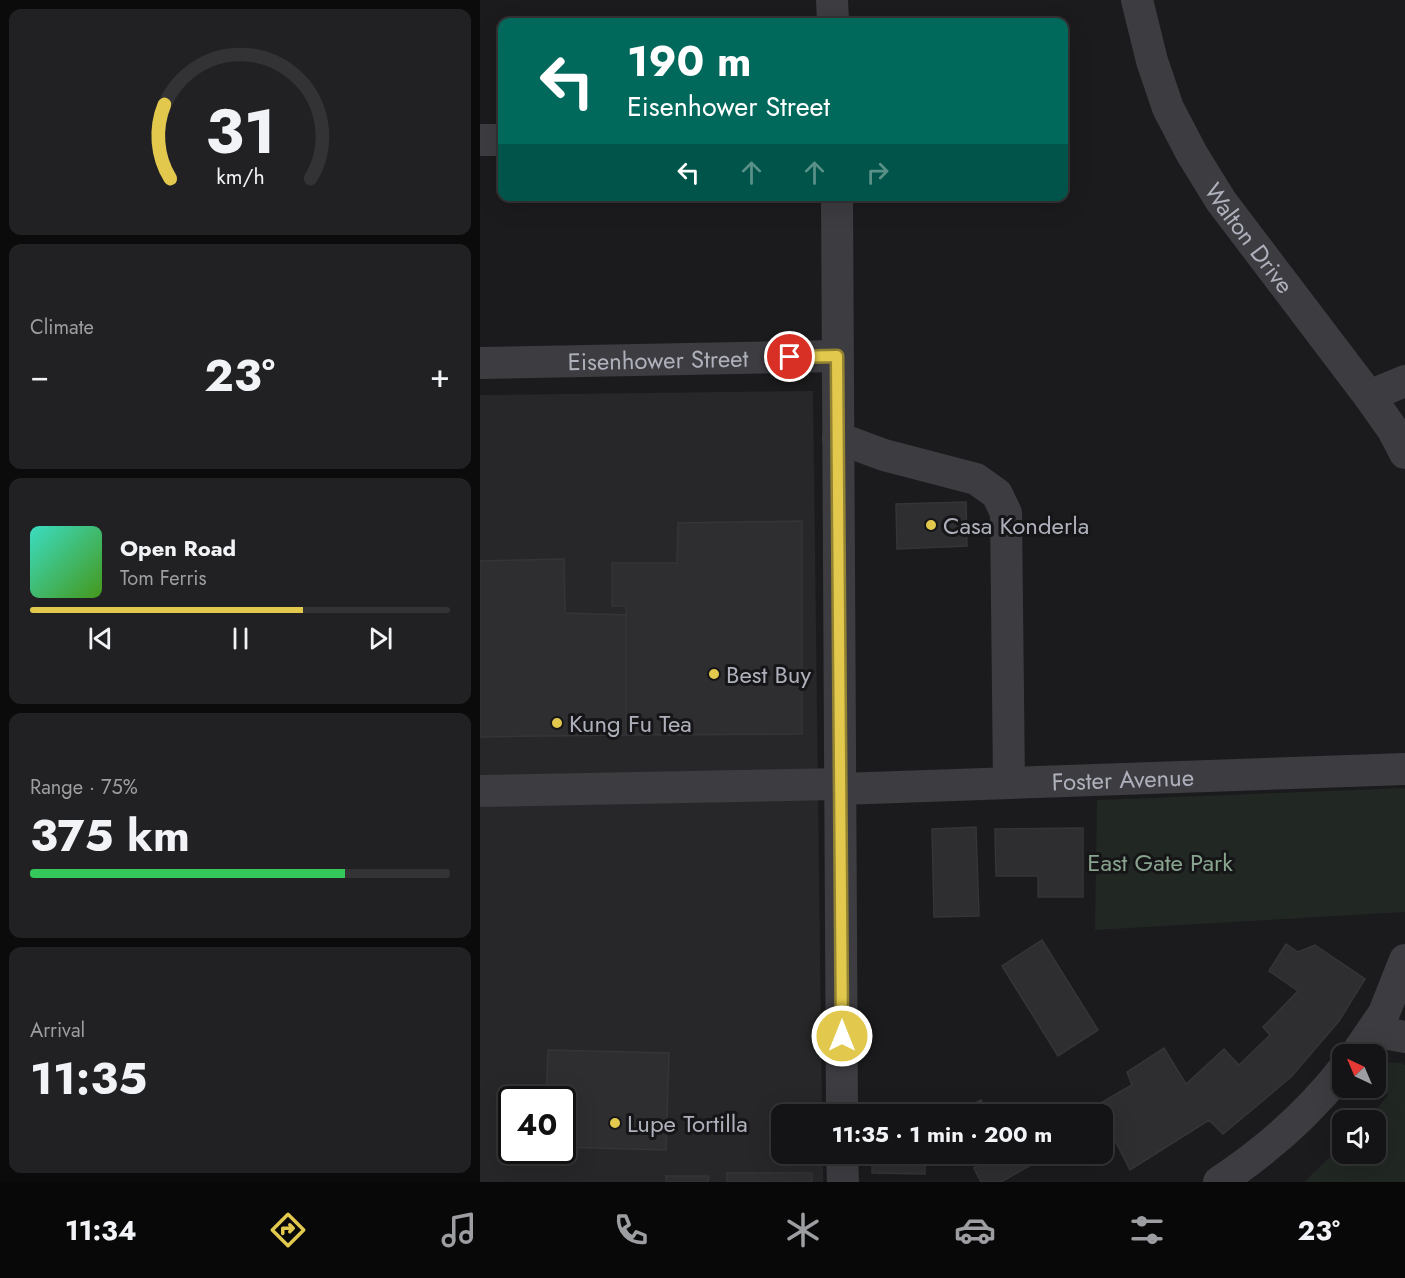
<!DOCTYPE html>
<html lang="en">
<head>
<meta charset="utf-8">
<style>
	body { margin:0; font-family:Jost,sans-serif; background:#212123; color:#f1f3f6; height:100vh; display:flex; flex-direction:column; font-size:22px; white-space:nowrap }
	* { box-sizing:border-box; margin:0 }
	p { font-size:20px; color:#9d9ea1 }
	.icon { flex:none; width:33px; height:33px; fill:none; stroke:currentColor; stroke-width:2; stroke-linecap:round; stroke-linejoin:round }
	.map { position:relative; flex:1; overflow:hidden }
	.panel { display:flex; flex-direction:column; gap:9px; padding:9px; background:#0b0b0c; width:480px }
	.panel>* { flex:none }
	.banner { position:absolute; left:18px; top:18px; width:570px; height:183px; border-radius:12px; box-shadow:0 6px 24px #0002,0 0 0 2px #333335; background:#00695c; color:#fff; overflow:hidden }
	.needle { width:39px; rotate:316deg }
	.controls { position:absolute; left:852px; top:1044px; display:grid; gap:12px }
	.controls a { display:grid; place-items:center; width:54px; height:54px; border-radius:12px; background:#141416; box-shadow:0 6px 24px #0002,0 0 0 2px #333335; font-size:30px }
	.speed { position:absolute; left:18px; top:1086px; display:flex; gap:12px; font-size:30px; font-weight:700; text-align:center }
	.speed>* { display:grid; place-content:center; width:78px; height:78px; border-radius:50%; background:#141416; box-shadow:0 6px 24px #0002,0 0 0 2px #333335; line-height:1 }
	.speed .limit { border:3px solid #111; border-radius:9px; background:#fff; color:#111 }
	.pin { position:absolute; display:grid; place-items:center; width:51px; height:51px; color:#fff; margin:-26px; border:3px solid #fff; border-radius:50%; box-shadow:0 2px 6px #0007 }
	.me { position:absolute; width:66px; margin:-33px; rotate:0deg; stroke-linejoin:round; filter:drop-shadow(0 0 4px #0008) }
	.turn { display:flex; align-items:center; gap:21px; height:126px; padding:0 30px; font-size:27px }
	.turn .icon { width:78px; height:78px; stroke-width:2.5 }
	.turn b { display:block; font-size:42px; line-height:51px }
	.lanes { display:flex; align-items:center; height:57px; padding:0 30px; background:#0003; justify-content:center; gap:30px; direction:ltr }
	.lanes .off { opacity:.35 }
	.big { font-size:45px; font-weight:700; line-height:1.1 }
	.panel .widget { flex:1; display:flex; flex-direction:column; justify-content:center; gap:9px; min-width:0; padding:0 21px; border-radius:12px; background:#212123 }
	.panel .dial { align-items:center; gap:0 }
	.dial svg { height:156px; overflow:visible; fill:none; stroke:#333335; stroke-width:7; stroke-linecap:round; text-anchor:middle }
	.dial text { fill:#f1f3f6; stroke:none }
	.song { display:flex; align-items:center; gap:18px }
	.cover { width:72px; height:72px; border-radius:9px; background:linear-gradient(135deg,hsl(170 70% 55%),hsl(100 70% 35%)) }
	.played { height:6px; border-radius:3px; background:linear-gradient(90deg,#e2c94d 65%,#333335 65%) }
	.keys { display:flex; justify-content:space-around; direction:ltr }
	.heat { display:flex; justify-content:space-between; align-items:center; font-size:33px; direction:ltr }
	.charge { height:9px; border-radius:4px; background:linear-gradient(90deg,#34c759 75%,#333335 0) }
	.trip { position:absolute; left:291px; top:1104px; width:342px; height:60px; border-radius:12px; background:#141416; box-shadow:0 6px 24px #0002,0 0 0 2px #333335; font-weight:700; line-height:60px; text-align:center }
	.tab-bar { display:flex; height:96px; justify-content:space-around; align-items:center; background:#080809; color:#9d9ea1 }
	.tab-bar .icon { width:42px; height:42px }
	.tab-bar .current { color:#e2c94d }
	.tab-bar b { font-size:27px; color:#f1f3f6 }
	main { display:flex; flex:1; min-height:0 }
	.map>svg:first-child { display:block }
</style>
</head>
<body>
<main>
<section class="panel">
<div class="widget dial"><svg viewBox="0 0 100 80">
<path d="M14 69A42 42 0 1 1 86 69"/>
<path d="M14 69A42 42 0 0 1 11 31" stroke="#e2c94d"/>
<text x="50" y="56" font-size="32" font-weight="700">31</text>
<text x="50" y="72" font-size="11">km/h</text>
</svg></div>
<div class="widget"><p>Climate</p>
<div class="heat"><a>−</a><b class="big">23°</b><a>+</a></div>
</div>
<div class="widget">
<div class="song"><i class="cover"></i><div><b>Open Road</b><p>Tom Ferris</p></div></div>
<div class="played"></div>
<div class="keys"><svg class="icon" aria-label="previous" viewBox="0 0 24 24"><path d="M18 5L8 12l10 7zM5 5v14"/></svg><svg class="icon" aria-label="pause" viewBox="0 0 24 24"><path d="M8 5v14M16 5v14"/></svg><svg class="icon" aria-label="next" viewBox="0 0 24 24"><path d="M6 5l10 7-10 7zM19 5v14"/></svg></div>
</div>
<div class="widget"><p>Range · 75%</p><b class="big">375 km</b><div class="charge"></div></div>
<div class="widget"><p>Arrival</p><b class="big">11:35</b></div>
</section>
<div class="map">
<svg width="925" height="1182" viewBox="0 0 925 1182">
	<rect width="100%" height="100%" fill="#1b1b1d"/>
	<path fill="#272729" fill-rule="evenodd" d="M333,391L342,1114H302V1154H343V1182H0V395ZM32,1100H82V1150H32Z"/>
	<path fill="#212723" d="M925,788V912L615,930L617,800Z
		M907,1062L921,1063L925,1065V1182H824L862,1145V1154H896V1120H888L908,1095L896,1087V1078Z"/>
	<path fill="#2e2e30" stroke="#353538" stroke-width="1.5" d="M486,502L487,546L417,549L416,504Z
		M322,521V734L146,735V606H132V563H197L198,523Z
		M84,559L85,613L146,615V735L0,737V561Z
		M496,827L499,916L454,917L452,829Z
		M603,828V897H558V876H516L515,829Z
		M562,940L618,1030L578,1056L522,966Z
		M806,944L818,952L835,945L885,979L859,1021L811,1077L743,1134L729,1120L650,1170L617,1105L652,1085L647,1072L684,1048L706,1084L744,1049L759,1065L790,1035L783,1027L818,991L789,971Z
		M68,1050L189,1053L186,1150L82,1147V1100H66Z
		M501,1100L509,1114H475Z
		M392,1154H445V1174L392,1173Z
		M494,1154H545L551,1165L521,1182H501L494,1168L501,1164Z
		M247,1173H332V1182H247Z
		M186,1176H229L228,1182H186Z"/>
	<g fill="none" stroke-linecap="round" stroke-linejoin="round">
		<g stroke="#3c3c41" stroke-width="32">
			<path d="M352,0L353,22"/>
			<path id="s1" d="M657,0L672,61L688,108L712,154L741,201L889,396L913,430L925,453"/>
			<path d="M0,140H22"/>
			<path d="M357,196L362,1114"/>
			<path id="s2" d="M0,363L357,356"/>
			<path d="M889,396L925,381"/>
			<path d="M358,438L404,455L496,479L517,494L526,513L529,783"/>
			<path id="s3" d="M361,789L925,769"/>
			<path d="M0,791L361,784"/>
			<path d="M893,1031L925,1037"/>
			<path d="M876,1054L904,1013L925,960"/>
			<path d="M362,1154L363,1182"/>
			<path d="M739,1182C786,1151 827,1115 862,1071"/>
		</g>
	</g>
	<g fill="none" stroke-linecap="round" stroke-linejoin="round">
		<g stroke="#938332" stroke-width="15">
			<path id="route" d="M310,357L357,356L362,1036"/>
		</g>
		<use href="#route" stroke="#e2c94d" stroke-width="10"/>
	</g>
	<g fill="#e2c94d" stroke="#161618" stroke-width="2">
		<circle cx="451" cy="525" r="6"/>
		<circle cx="234" cy="674" r="6"/>
		<circle cx="77" cy="723" r="6"/>
		<circle cx="135" cy="1123" r="6"/>
	</g>
	<g text-anchor="middle" dominant-baseline="central" stroke-width="6" stroke-linejoin="round" paint-order="stroke">
		<g font-size="24" fill="#aeb0bb" stroke="#161618">
			<text stroke="none"><textPath href="#s1" startOffset="266">Walton Drive</textPath></text>
			<text stroke="none"><textPath href="#s2" startOffset="178">Eisenhower Street</textPath></text>
			<text stroke="none"><textPath href="#s3" startOffset="282">Foster Avenue</textPath></text>
		</g>
		<g font-size="24" fill="#aeb0bb" stroke="#161618" text-anchor="start">
			<text x="463" y="525">Casa Konderla</text>
			<text x="246" y="674">Best Buy</text>
			<text x="89" y="723">Kung Fu Tea</text>
			<text x="147" y="1123">Lupe Tortilla</text>
		</g>
		<g font-size="24" fill="#88a48e" stroke="#161618">
			<text x="680" y="862">East Gate Park</text>
		</g>
	</g>
</svg>
<div class="controls">
<a><svg class="needle" viewBox="-14 -14 28 28"><path d="M0-13l5 13h-10z" fill="#e53935"/><path d="M0 13l5-13h-10z" fill="#9d9ea1"/></svg></a>
<a><svg class="icon" aria-label="sound" viewBox="0 0 24 24"><path d="M4 9h4l5-4v14l-5-4H4zM17 9q2 3 0 6"/></svg></a>
</div>
<div class="speed"><div class="limit">40</div></div>
<div class="pin" style="left:310px;top:357px;background:#d93025"><svg class="icon" aria-label="arrive" viewBox="0 0 24 24"><path d="M6 21V4h12l-3 4 3 4H6"/></svg></div>
<svg class="me" style="left:362px;top:1036px" viewBox="-20 -20 40 40"><circle r="17" fill="#e2c94d" stroke="#fff" stroke-width="3"/><path d="M0-11L8 9 0 5-8 9z" fill="#fff"/></svg>
<div class="trip">11:35 · 1 min · 200 m</div>
<div class="banner">
<div class="turn"><svg class="icon" aria-label="left" viewBox="0 0 24 24"><path d="M17 20v-9H6M10 6l-5 5 5 5"/></svg><div><b>190 m</b>Eisenhower Street</div></div>
<div class="lanes"><svg class="icon" aria-label="left" viewBox="0 0 24 24"><path d="M17 20v-9H6M10 6l-5 5 5 5"/></svg><svg class="icon off" aria-label="ahead" viewBox="0 0 24 24"><path d="M12 20V5M6 11l6-6 6 6"/></svg><svg class="icon off" aria-label="ahead" viewBox="0 0 24 24"><path d="M12 20V5M6 11l6-6 6 6"/></svg><svg class="icon off" aria-label="right" viewBox="0 0 24 24"><path d="M7 20v-9h11M14 6l5 5-5 5"/></svg></div>
</div>
</div>
</main>
<nav class="tab-bar">
<b>11:34</b>
<svg class="icon current" aria-label="directions" viewBox="0 0 24 24"><path d="M12 3l9 9-9 9-9-9zM9 14v-3h6M13 9l2 2-2 2"/></svg>
<svg class="icon" aria-label="music" viewBox="0 0 24 24"><path d="M9 18V5l10-2v13"/><circle cx="6" cy="18" r="3"/><circle cx="16" cy="16" r="3"/></svg>
<svg class="icon" aria-label="phone" viewBox="0 0 24 24"><path d="M5 4h4l2 5-3 2q2 4 5 5l2-3 5 2v4C11 20 4 13 5 4z"/></svg>
<svg class="icon" aria-label="climate" viewBox="0 0 24 24"><path d="M12 3v18M4 7l16 10M4 17L20 7"/></svg>
<svg class="icon" aria-label="car" viewBox="0 0 24 24"><path d="M5 17H2v-5l4-1 3-4h7l3 4 3 1v5h-3M9 17h6M6 11h13"/><circle cx="7" cy="17" r="2"/><circle cx="17" cy="17" r="2"/></svg>
<svg class="icon" aria-label="filters" viewBox="0 0 24 24"><path d="M4 7h16M4 17h16"/><circle cx="9" cy="7" r="2"/><circle cx="15" cy="17" r="2"/></svg>
<b>23°</b>
</nav>
</body>
</html>
